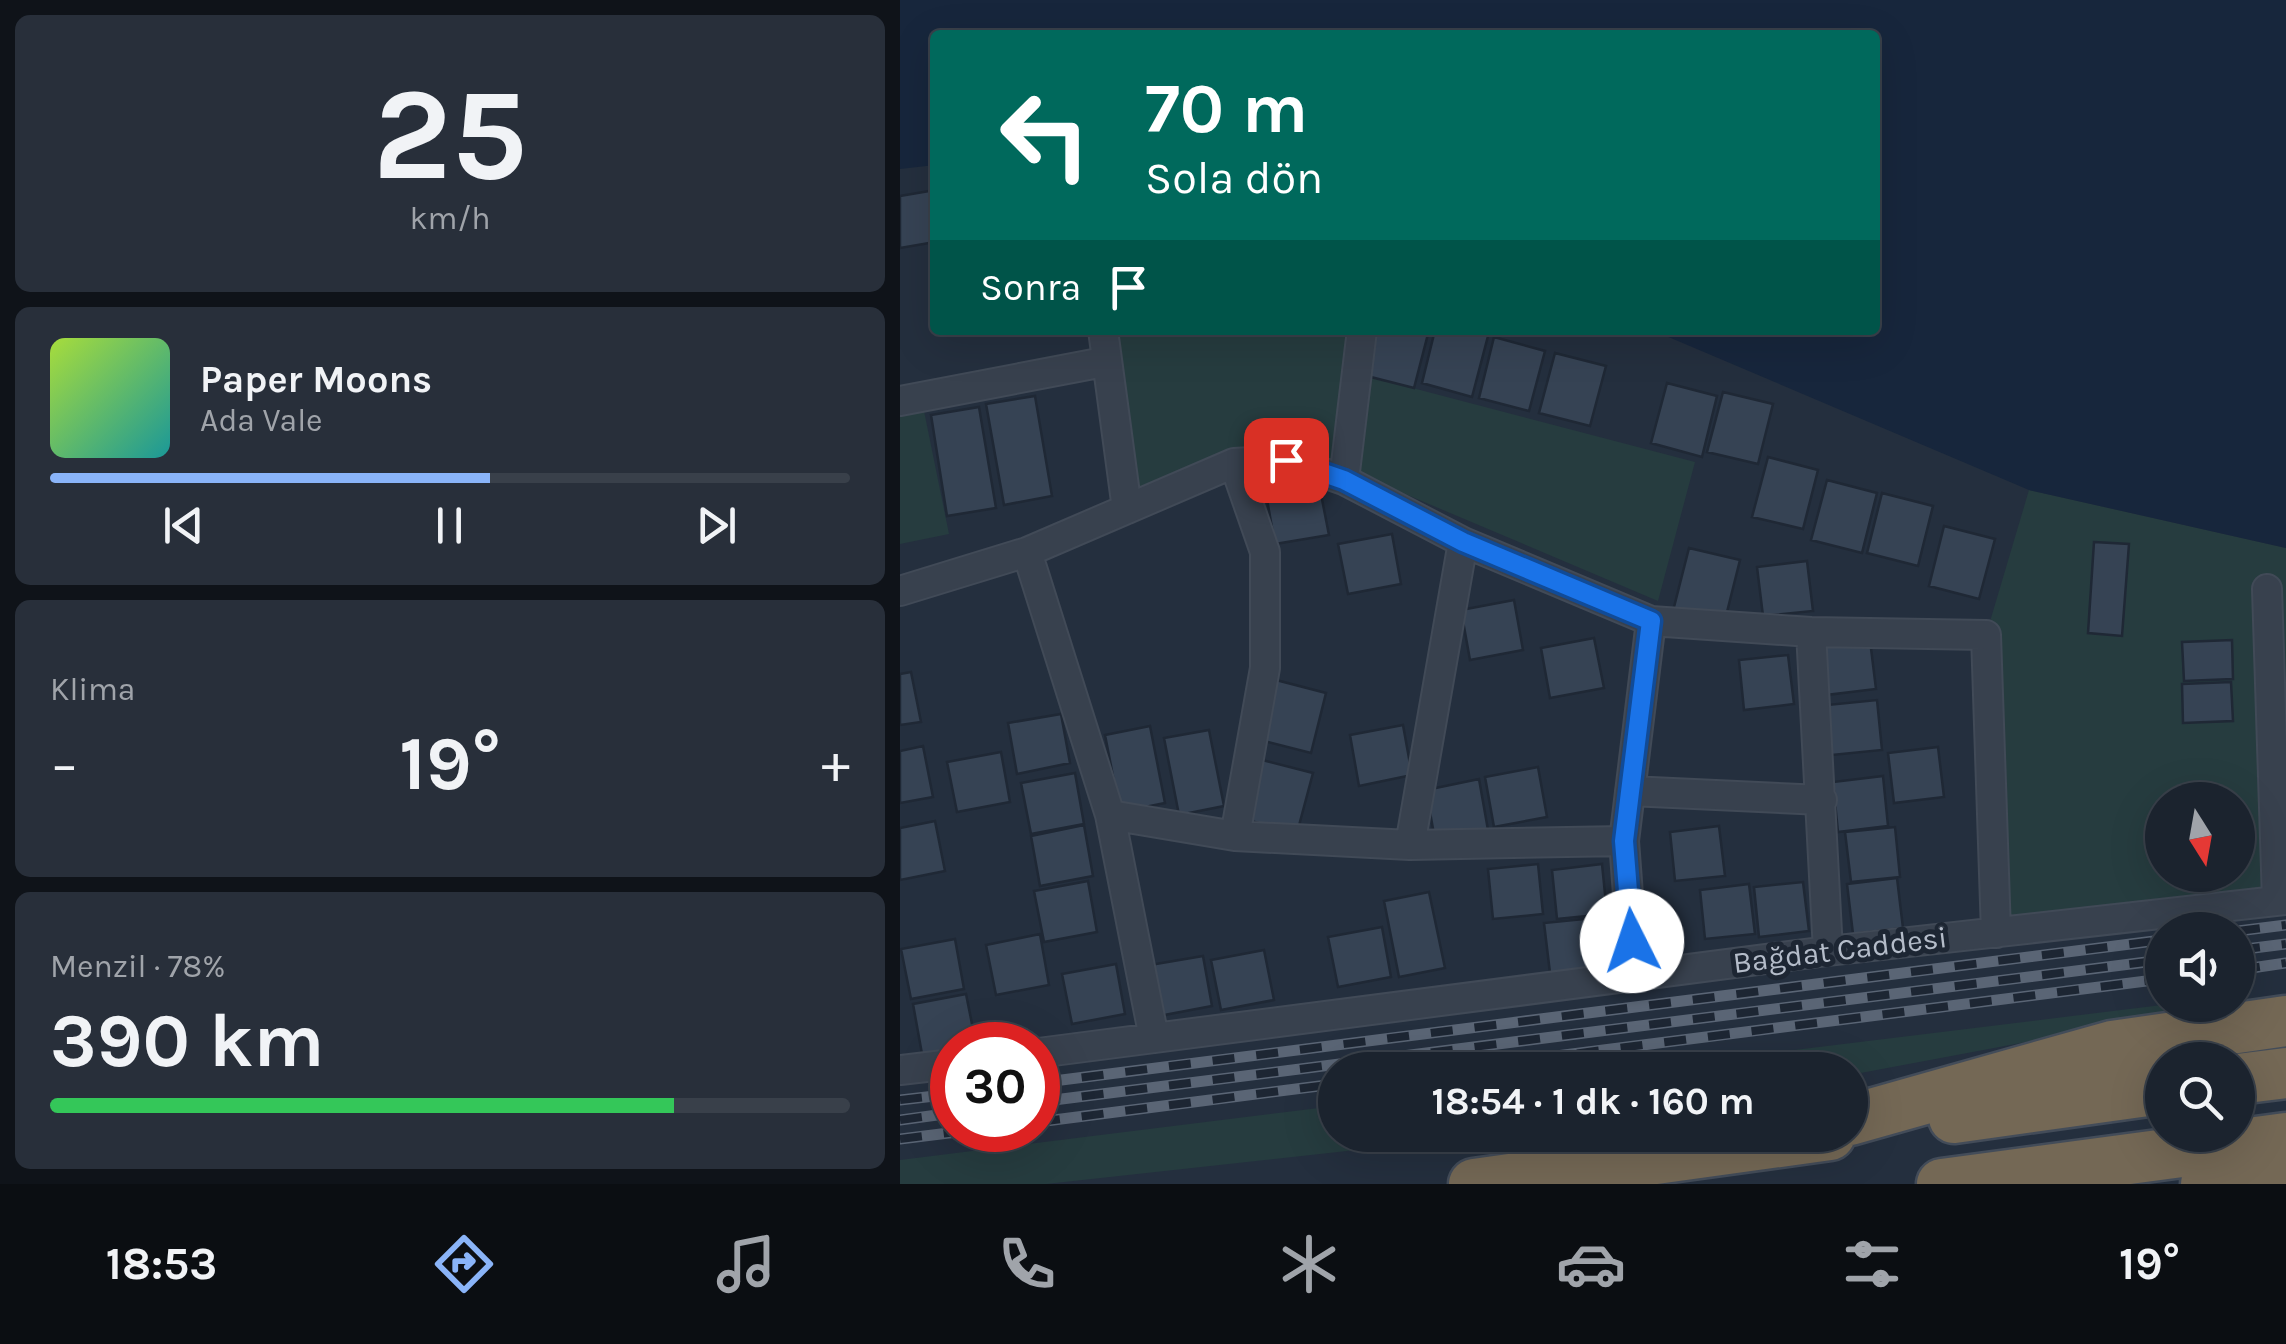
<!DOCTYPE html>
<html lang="tr">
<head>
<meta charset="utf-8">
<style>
	body { margin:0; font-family:Karla,sans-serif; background:#282f3a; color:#f1f3f6; height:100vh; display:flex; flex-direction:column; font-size:38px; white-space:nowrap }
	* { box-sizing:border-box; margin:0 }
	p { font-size:32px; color:#a0a4aa }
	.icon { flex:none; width:55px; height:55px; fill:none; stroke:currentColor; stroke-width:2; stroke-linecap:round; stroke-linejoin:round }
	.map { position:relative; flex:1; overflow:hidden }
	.drawer { display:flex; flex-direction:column; gap:15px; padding:15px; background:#0f1319; width:900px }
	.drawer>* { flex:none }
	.guide { position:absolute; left:30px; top:30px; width:950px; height:305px; border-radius:10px; box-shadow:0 10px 40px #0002,0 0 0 2px #39404a; background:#00695c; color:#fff; overflow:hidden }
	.needle { width:65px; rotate:169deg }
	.fabs { position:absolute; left:1245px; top:782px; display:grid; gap:20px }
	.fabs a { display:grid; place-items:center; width:110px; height:110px; border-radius:50%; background:#1b232e; box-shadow:0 10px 40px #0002,0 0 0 2px #39404a; font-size:50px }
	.speed { position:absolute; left:30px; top:1022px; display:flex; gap:20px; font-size:50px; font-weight:700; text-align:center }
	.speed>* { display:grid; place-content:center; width:130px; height:130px; border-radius:50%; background:#1b232e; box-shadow:0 10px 40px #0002,0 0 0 2px #39404a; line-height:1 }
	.speed .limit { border:15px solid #d22; background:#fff; color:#111 }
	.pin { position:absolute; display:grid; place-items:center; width:85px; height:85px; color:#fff; margin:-42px; border-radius:20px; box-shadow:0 5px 15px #0006 }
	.me { position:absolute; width:110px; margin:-55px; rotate:356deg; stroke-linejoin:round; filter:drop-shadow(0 0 8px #0008) }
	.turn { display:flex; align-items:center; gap:35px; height:210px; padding:0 50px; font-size:45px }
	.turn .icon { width:130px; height:130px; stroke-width:2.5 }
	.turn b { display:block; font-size:70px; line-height:85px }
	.then { display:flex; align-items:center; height:95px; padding:0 50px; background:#0003; gap:20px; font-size:38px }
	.big { font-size:75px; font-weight:700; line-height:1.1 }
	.drawer .widget { flex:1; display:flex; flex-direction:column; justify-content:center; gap:15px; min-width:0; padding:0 35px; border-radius:15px; background:#282f3a }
	.drawer .dial { align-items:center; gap:0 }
	.dial b { font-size:130px; line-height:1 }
	.song { display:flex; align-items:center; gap:30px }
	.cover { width:120px; height:120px; border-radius:15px; background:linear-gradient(135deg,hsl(80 70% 55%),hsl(180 70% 35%)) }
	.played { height:10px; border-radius:5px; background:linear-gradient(90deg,#8ab4f8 55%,#39404a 55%) }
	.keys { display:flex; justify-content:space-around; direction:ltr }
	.heat { display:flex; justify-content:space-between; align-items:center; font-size:55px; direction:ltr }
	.charge { height:15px; border-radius:8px; background:linear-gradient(90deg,#34c759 78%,#39404a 0) }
	.trip { position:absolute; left:418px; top:1052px; width:550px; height:100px; border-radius:50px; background:#1b232e; box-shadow:0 10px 40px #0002,0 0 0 2px #39404a; font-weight:700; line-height:100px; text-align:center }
	.tabs { display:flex; height:160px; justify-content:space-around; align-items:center; background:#0b0e12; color:#a0a4aa }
	.tabs .icon { width:70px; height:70px }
	.tabs .on { color:#8ab4f8 }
	.tabs b { font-size:45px; color:#f1f3f6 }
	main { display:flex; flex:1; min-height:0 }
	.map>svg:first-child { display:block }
</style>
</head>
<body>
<main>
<section class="drawer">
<div class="widget dial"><b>25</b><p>km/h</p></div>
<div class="widget">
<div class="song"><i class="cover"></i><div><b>Paper Moons</b><p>Ada Vale</p></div></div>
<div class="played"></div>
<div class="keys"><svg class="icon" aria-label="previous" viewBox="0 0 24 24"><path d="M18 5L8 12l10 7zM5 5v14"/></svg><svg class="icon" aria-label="pause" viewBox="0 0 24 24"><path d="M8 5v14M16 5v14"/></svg><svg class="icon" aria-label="next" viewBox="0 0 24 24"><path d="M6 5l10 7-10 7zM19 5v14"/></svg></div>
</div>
<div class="widget"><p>Klima</p>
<div class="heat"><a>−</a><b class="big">19°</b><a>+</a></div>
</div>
<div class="widget"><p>Menzil · 78%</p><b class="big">390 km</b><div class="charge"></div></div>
</section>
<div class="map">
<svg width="1386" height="1184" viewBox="0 0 1386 1184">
	<rect width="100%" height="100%" fill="#242f3e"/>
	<path fill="#263c3f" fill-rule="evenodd" d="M203,330H462L444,480L386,460L227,509Z
		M463,375L795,462L758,601L458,474Z
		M23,406L49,534L0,544V411Z
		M1129,490L1386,548V900L1096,933L1086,635ZM1262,800H1338V875H1262Z
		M1262,1005H1324L950,1075V1070H731Z
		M435,1106V1135H592L146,1184H0V1160Z"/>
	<path fill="#17263c" d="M0,0H1386V548L1129,490L752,330H975V35H35V165L0,169Z"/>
	<path fill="#364354" stroke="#1f2835" stroke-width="2.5" d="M35,190V242L0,248V196Z
		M475,330H529L514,388L463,375Z
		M535,330L588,336L572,397L522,383Z
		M594,337L645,351L629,411L579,398Z
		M655,353L706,366L690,426L639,413Z
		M767,383L817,396L802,457L751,443Z
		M823,392L873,404L858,464L807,452Z
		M135,396L152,496L104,505L86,404Z
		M79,407L96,508L47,516L31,415Z
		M868,457L918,470L903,529L852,517Z
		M927,480L977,493L962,553L911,540Z
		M419,484L429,535L375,544L366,494Z
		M982,493L1033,506L1018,566L967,553Z
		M1044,526L1095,539L1079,599L1029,586Z
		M492,534L501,584L448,594L438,544Z
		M1194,542L1229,544L1222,636L1188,633Z
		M789,548L840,560L825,620L774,607Z
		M907,561L913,611L863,616L857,567Z
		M614,600L623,650L570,660L561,610Z
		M694,638L704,688L650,698L641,648Z
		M970,640L976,689L926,695L921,645Z
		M1332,640L1333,679L1284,681L1282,642Z
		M888,655L894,704L844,710L839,660Z
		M11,672L21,722L0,725V674Z
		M376,680L426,693L411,753L360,740Z
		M1331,682L1333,721L1283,723L1282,684Z
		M977,700L982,750L932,755L927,705Z
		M161,714L170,763L117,774L108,723Z
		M503,725L512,775L459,786L450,735Z
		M250,726L265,803L220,812L205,735Z
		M309,730L324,806L279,815L264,738Z
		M23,746L33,797L0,803V751Z
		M1038,747L1044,797L994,803L988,753Z
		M101,752L110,802L57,812L47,762Z
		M362,760L413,773L397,833L347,820Z
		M638,767L647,817L594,827L585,777Z
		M175,773L184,824L131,834L121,783Z
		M983,776L988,826L938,832L933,782Z
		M579,779L588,830L535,840L526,790Z
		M35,821L45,871L0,880V828Z
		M184,825L193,876L140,886L131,836Z
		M819,826L825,876L775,881L770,832Z
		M995,827L1000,877L951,882L945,832Z
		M638,864L643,914L593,919L588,869Z
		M702,864L707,914L657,919L652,870Z
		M997,878L1003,928L953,934L947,884Z
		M188,881L197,932L144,942L134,891Z
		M903,882L909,931L859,937L854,887Z
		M849,884L855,934L805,939L800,890Z
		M529,892L545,968L499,977L484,901Z
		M694,918L700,967L650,973L644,923Z
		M482,927L491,977L438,987L428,937Z
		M140,934L149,985L96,995L86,945Z
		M55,939L64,989L11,999L1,949Z
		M364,950L374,1000L321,1010L311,960Z
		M303,956L312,1006L259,1016L250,965Z
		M216,964L225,1014L172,1024L162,974Z
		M66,994L76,1044L52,1045V1049L22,1054L13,1004Z"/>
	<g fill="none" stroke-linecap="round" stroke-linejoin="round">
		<g stroke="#414a57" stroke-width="32">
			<path id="street" d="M203,330L227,509
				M0,401L204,362
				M334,463L365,552V668L335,836
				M444,480L462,330
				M127,552L210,815L254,1038
				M1367,589L1377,901
				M0,591L127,552L334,463L386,460L444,480L563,542L751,621L911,632L1086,635L1096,933
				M911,632L928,951
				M730,791L922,800
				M210,815L335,836L510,845L724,841
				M510,845L563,542
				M734,975L724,841L751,621
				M138,1053L928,951L1386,900
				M0,1070L52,1064"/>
		</g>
		<g stroke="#434c59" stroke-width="55">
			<path id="highway" d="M1338,1079L1386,1073
				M1054,1118L1262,1089
				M950,1120L1212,1046L1386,1021
				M574,1184L930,1135
				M1042,1184L1386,1138
				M1306,1184L1386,1175"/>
		</g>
		<use href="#street" stroke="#38414e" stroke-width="28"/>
		<use href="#highway" stroke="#746855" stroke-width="50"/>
		<g stroke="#5a6575" stroke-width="11">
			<path id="rail" d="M1338,931L1386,925
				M1338,950L1386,944
				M1338,970L1386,963
				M546,1070L1262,979
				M138,1083L1262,940
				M0,1100L52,1094
				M138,1102L1262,960
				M0,1120L52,1113
				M138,1122L435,1084
				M0,1139L73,1130"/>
		</g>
		<use href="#rail" stroke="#1d2633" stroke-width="8" stroke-dasharray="22" stroke-linecap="butt"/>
	</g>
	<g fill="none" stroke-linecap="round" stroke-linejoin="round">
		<g stroke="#114b97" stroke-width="25">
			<path id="route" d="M386,460L444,480L563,542L751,621L724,841L732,941"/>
		</g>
		<use href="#route" stroke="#1a73e8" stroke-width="18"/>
	</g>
	<g text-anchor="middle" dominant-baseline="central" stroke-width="10" stroke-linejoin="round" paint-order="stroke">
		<g font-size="30" fill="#b4bcc9" stroke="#1d2633">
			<text transform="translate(940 950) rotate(-7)">Bağdat Caddesi</text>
		</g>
	</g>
</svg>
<div class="fabs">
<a><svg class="needle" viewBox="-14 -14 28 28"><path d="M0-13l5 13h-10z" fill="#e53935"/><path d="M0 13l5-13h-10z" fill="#a0a4aa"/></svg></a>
<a><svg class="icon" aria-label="sound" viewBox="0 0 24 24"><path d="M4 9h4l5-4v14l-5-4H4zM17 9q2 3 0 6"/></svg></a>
<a><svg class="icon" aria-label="search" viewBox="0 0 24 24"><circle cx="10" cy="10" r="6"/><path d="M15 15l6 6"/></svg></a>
</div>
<div class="speed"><div class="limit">30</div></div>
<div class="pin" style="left:386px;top:460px;background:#d93025"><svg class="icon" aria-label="arrive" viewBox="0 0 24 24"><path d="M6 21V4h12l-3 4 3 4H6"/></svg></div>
<svg class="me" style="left:732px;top:941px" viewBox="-20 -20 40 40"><circle r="19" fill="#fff"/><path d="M0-13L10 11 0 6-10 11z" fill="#1a73e8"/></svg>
<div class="trip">18:54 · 1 dk · 160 m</div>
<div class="guide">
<div class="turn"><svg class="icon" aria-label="left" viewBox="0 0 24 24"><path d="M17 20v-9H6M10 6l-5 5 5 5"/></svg><div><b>70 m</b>Sola dön</div></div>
<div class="then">Sonra<svg class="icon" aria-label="arrive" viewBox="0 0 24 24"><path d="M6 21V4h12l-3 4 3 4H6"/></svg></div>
</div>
</div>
</main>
<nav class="tabs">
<b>18:53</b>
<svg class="icon on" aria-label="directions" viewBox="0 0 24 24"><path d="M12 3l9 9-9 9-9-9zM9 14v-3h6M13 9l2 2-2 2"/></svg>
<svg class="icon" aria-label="music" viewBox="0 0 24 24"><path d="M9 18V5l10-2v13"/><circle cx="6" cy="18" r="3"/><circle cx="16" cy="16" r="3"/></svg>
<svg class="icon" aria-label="phone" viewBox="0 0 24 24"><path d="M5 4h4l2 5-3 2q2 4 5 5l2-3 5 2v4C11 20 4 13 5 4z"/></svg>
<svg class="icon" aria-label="climate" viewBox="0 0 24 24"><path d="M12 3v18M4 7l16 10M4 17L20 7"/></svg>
<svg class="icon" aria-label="car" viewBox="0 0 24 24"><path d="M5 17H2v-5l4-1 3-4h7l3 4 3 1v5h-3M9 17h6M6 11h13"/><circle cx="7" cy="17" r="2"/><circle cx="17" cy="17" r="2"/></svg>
<svg class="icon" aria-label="filters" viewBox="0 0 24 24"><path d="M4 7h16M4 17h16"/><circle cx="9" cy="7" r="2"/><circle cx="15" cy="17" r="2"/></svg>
<b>19°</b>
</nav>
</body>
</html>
